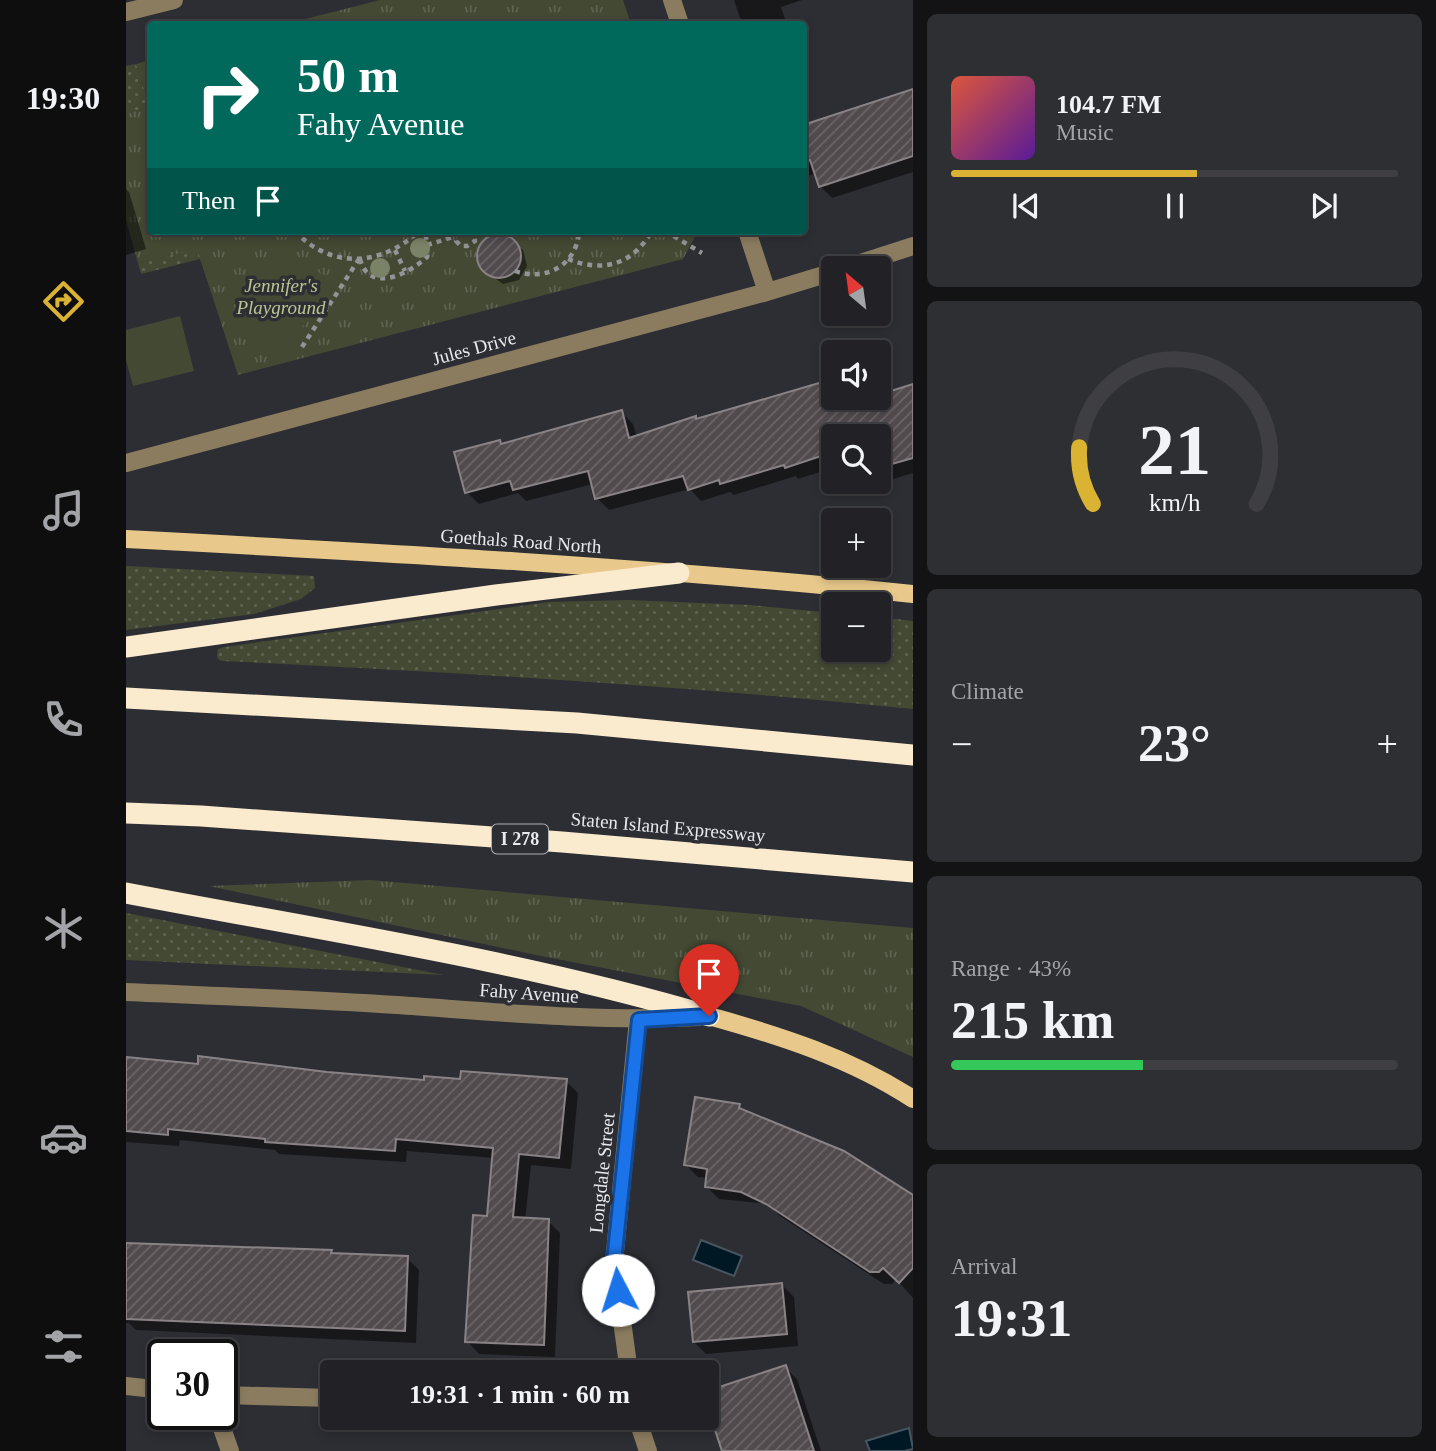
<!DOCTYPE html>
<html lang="en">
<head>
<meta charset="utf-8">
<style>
	body { margin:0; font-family:"Times New Roman",serif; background:#2e2f32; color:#f1f3f6; height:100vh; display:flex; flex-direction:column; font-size:26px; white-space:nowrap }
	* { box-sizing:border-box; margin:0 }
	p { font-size:23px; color:#a2a4a7 }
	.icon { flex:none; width:38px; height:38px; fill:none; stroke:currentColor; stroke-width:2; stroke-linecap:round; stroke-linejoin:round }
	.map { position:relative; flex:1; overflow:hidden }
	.side { display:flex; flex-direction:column; gap:14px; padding:14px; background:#131315; width:523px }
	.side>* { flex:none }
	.hud { position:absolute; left:21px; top:21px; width:660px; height:214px; border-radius:7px; box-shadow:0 4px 10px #0003,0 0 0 2px #3f3f43; background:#00695c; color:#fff; overflow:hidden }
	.needle { width:46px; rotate:331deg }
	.tools { position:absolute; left:695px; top:256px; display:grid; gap:14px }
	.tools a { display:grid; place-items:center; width:70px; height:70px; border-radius:7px; background:#222226; box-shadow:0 4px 10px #0003,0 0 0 2px #3f3f43; font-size:35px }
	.speed { position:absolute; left:21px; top:1339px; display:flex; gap:14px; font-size:35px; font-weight:700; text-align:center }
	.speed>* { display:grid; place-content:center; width:91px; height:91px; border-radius:50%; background:#222226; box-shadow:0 4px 10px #0003,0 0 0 2px #3f3f43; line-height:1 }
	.speed .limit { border:4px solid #111; border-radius:10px; background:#fff; color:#111 }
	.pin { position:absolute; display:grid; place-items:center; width:60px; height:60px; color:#fff; margin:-72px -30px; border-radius:50% 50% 50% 0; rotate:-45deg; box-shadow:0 0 7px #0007 }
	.pin .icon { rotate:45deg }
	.me { position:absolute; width:77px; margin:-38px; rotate:355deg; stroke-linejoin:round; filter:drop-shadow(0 0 5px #0008) }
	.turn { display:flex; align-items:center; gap:24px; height:147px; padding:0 35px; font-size:32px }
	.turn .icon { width:91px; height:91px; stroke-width:2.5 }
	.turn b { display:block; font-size:49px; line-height:60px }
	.then { display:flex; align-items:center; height:66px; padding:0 35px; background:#0003; gap:14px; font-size:26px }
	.big { font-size:52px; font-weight:800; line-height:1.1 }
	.side .widget { flex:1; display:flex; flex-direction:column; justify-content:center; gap:10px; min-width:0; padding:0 24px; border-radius:10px; background:#2e2f32 }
	.side .dial { align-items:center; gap:0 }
	.dial svg { height:182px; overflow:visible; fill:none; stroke:#3f3f43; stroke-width:7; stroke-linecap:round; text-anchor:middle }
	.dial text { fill:#f1f3f6; stroke:none }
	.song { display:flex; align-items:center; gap:21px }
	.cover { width:84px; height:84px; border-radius:10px; background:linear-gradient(135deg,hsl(10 70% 55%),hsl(270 70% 35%)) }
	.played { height:7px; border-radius:4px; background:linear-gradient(90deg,#dab333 55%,#3f3f43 55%) }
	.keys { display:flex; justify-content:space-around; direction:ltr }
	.heat { display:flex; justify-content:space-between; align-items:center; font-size:38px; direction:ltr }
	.charge { height:10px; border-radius:5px; background:linear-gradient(90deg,#34c759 43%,#3f3f43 0) }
	.trip { position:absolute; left:194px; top:1360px; width:399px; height:70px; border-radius:7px; background:#222226; box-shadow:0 4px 10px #0003,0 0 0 2px #3f3f43; font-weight:800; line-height:70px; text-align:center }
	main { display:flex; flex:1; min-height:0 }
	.menu { display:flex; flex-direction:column; width:126px; justify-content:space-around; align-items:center; background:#0e0e0f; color:#a2a4a7 }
	.menu .icon { width:49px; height:49px }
	.menu .active { color:#dab333 }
	.menu b { font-size:32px; color:#f1f3f6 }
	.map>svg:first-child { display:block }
</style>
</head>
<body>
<main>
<nav class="menu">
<b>19:30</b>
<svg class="icon active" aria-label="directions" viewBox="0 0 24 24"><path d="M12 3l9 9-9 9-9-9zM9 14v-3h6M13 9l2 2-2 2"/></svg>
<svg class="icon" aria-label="music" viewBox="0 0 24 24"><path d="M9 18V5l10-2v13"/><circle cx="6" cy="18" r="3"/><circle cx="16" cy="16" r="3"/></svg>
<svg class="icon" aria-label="phone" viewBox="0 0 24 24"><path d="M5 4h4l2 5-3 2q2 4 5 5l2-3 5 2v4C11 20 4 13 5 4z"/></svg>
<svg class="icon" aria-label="climate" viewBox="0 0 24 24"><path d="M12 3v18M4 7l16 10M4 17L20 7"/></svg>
<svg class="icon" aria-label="car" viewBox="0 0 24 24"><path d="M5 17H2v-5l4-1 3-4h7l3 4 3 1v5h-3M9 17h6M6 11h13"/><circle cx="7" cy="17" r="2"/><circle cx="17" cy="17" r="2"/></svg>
<svg class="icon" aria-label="filters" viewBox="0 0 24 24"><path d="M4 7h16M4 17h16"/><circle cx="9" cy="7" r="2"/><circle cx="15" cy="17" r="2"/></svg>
</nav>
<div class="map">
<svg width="787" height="1451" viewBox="0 0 787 1451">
	<defs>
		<pattern id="grass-dots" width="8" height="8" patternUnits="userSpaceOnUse" patternTransform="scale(1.75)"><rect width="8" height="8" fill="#444933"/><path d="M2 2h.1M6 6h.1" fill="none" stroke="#5f6351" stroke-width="1.8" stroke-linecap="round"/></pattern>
		<pattern id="park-tufts" width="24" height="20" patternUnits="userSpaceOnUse" patternTransform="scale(1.75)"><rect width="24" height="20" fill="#444933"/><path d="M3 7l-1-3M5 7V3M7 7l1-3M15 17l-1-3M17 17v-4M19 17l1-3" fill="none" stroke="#5f6351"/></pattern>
		<pattern id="building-hatch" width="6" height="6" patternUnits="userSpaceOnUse" patternTransform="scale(1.75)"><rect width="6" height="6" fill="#514b4e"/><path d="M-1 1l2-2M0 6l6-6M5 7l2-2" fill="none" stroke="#6a6568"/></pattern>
	</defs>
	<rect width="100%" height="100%" fill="#2d2e33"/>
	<path fill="url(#grass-dots)" d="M10,64L24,107L0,114V66Z
		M115,237L89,303L74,259L15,274L12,263Z
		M0,566L188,576L189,588L175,599L128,614L0,630Z
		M502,600L624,605L707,613V649H752L753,617L787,621V709C558,686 327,672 97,661L93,660L91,656L92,649L98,647L423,602Z
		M0,913L318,975L0,960Z"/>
	<path fill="url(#park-tufts)" d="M254,0H497L505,24H160Z
		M24,60V231H572L557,259L112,375L71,249L12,263L0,220V114L24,107L10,64Z
		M245,880L787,928V1057L675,1006L410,955L83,886Z"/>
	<path fill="#444933" d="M156,249L206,281L158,355L109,324Z
		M54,316L68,371L7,386L0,360V330Z"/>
	<path fill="#001724" stroke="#465660" stroke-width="2" d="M575,1240L616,1256L608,1276L567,1260Z
		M783,1428L787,1449L778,1451H744L740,1441Z"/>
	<path fill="#0007" d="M608,0H676L655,7L659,19L642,24H620L614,18Z
		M787,91V172L706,198L694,186L690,173L677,178V110L682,126Z
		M0,189L3,192L20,249L0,255Z
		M376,234L397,250L401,266L393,280L377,284L356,269L352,252L360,239Z
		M699,383L707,391V397H712L716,409L787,386V473L745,486L740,481H752V436H707V468L672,479L670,476L608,495L604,492L575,501L564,489L483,510L471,498L467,484L400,501L392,493L353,504L341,492L373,442L376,445L495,412L507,424L511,437L569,418L572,420Z
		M0,1060L300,1082L440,1081L452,1093L445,1169L405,1165L399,1220L422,1221L434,1233L429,1357L353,1354L341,1341L363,1218L368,1158L281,1151L280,1162L153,1154L149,1150L54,1140L53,1146L0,1142Z
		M613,1106L620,1113L787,1203V1298L770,1279L766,1284H758L654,1216L642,1204L593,1199L581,1187L582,1178L572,1177L560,1165Z
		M0,1244L205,1251L208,1255L281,1258L293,1270L290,1343L10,1330L3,1323H0Z
		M656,1285L668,1297L672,1346L580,1354L568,1342Z
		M659,1367L671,1379L695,1451H598L581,1400V1393Z"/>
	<path fill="url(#building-hatch)" stroke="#898386" stroke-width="2" d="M787,89V156L693,187L684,160L677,162V125Z
		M351 256a22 22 0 1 1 44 0a22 22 0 1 1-44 0Z
		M700,381L709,409L746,397H752V395L787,384V458L752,468V436H707V452L659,468L658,465L594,484L593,480L562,490L557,476L469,499L462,471L387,490L384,481L339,493L328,452L374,440L375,444L496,410L503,438L570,416V419Z
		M72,1056L201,1072L298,1080V1076L334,1079L335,1071L441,1079L433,1158L393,1154L387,1217L423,1219L418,1345L339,1342L347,1215L361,1216L367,1148L270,1139L269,1151L139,1142V1139L42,1129V1135L0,1131V1057L72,1064Z
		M569,1097L614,1104L613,1108L718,1151L787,1195V1268L773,1283L757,1268L753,1272H744L640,1204L615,1192L579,1187L581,1169L558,1165Z
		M0,1243L206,1250L205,1253L282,1256L279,1331L0,1319Z
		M656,1283L661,1334L567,1342L562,1292Z
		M660,1365L688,1451H596L581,1406V1391Z"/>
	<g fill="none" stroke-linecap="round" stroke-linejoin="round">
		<path stroke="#939498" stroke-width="4.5" stroke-dasharray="5 5" stroke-linecap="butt" d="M169,231C205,270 256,266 293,231
			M332,231L330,241L335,246H341L349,241L348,231
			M539,231L576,253
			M349,234L361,231
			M301,245L330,236
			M269,250L279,271
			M234,259C243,294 283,274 301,257L302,250L299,231
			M442,259C477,273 506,265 526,231
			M389,271C420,282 451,265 453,231
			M176,347L233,259"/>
		<path stroke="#8b7c5f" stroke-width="18" d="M546,0L554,24
			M0,12L48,0
			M621,231L641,292
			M719,268L787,246
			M0,463L641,292L707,272
			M0,992C90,996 181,999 271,1005C372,1012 472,1022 573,1017
			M503,1372L488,1262L512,1020
			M0,1386L37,1390
			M96,1395L206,1398
			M91,1414L104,1451
			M511,1418L522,1451"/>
		<path stroke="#e8c98b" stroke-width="18" d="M0,539C263,553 525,567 787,594
			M583,1016C655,1036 724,1058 787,1099"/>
		<path stroke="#faebcf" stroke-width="21" d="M0,647L370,595L553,573
			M0,698L451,723L787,755
			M0,813L75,816L436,842L787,872
			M0,893C194,930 394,960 583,1016"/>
	</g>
	<g fill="#7a8267">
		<circle cx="294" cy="248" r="10"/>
		<circle cx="254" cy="268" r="10"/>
	</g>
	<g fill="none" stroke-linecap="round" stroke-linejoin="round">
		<g stroke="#114b97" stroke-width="18">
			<path id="route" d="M492,1290L488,1262L513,1020L583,1016"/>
		</g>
		<use href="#route" stroke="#1a73e8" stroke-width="12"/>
	</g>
	<g text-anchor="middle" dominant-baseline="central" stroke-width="7" stroke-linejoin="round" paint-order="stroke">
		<rect fill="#2d2e33" stroke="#b0b1b4" stroke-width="2" x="366" y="824.5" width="56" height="29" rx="5"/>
		<g font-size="18" font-weight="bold" fill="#e8e9ec">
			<text x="394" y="839">I 278</text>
		</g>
		<g font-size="19" font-style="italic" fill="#b9c692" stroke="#2d2e33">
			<text x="155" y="285">Jennifer's<tspan x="155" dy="22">Playground</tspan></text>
		</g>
		<g font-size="19" fill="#e8e9ec" stroke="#2d2e33">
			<text transform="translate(348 348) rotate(-15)">Jules Drive</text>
			<text transform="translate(395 541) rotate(4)">Goethals Road North</text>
			<text transform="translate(542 827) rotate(5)">Staten Island Expressway</text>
			<text transform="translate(403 993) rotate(4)">Fahy Avenue</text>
			<text transform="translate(476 1173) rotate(-84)">Longdale Street</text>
		</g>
	</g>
</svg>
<div class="tools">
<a><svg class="needle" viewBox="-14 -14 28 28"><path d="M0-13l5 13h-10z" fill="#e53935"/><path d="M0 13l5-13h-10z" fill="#a2a4a7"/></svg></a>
<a><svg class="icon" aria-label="sound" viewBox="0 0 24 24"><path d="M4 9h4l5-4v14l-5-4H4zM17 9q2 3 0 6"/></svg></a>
<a><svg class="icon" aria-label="search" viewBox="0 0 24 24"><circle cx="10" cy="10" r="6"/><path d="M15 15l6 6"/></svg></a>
<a>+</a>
<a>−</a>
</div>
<div class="speed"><div class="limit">30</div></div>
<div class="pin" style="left:583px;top:1016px;background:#d93025"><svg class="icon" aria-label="arrive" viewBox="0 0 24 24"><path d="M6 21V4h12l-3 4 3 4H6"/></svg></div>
<svg class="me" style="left:492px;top:1290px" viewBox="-20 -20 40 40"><circle r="19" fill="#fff"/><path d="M0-13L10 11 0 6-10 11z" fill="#1a73e8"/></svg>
<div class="trip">19:31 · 1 min · 60 m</div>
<div class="hud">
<div class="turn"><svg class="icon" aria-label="right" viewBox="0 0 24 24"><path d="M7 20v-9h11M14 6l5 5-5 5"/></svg><div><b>50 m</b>Fahy Avenue</div></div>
<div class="then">Then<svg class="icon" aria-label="arrive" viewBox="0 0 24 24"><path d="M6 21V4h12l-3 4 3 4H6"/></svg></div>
</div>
</div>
<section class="side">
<div class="widget">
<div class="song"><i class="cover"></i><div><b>104.7 FM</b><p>Music</p></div></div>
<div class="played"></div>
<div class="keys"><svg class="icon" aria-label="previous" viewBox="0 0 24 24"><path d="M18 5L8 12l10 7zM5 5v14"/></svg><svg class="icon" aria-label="pause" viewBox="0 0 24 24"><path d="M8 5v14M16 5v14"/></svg><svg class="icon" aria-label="next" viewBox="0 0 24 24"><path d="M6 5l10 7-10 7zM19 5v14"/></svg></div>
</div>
<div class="widget dial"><svg viewBox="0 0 100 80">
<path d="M14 69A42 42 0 1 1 86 69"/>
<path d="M14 69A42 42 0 0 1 8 44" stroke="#dab333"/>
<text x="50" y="56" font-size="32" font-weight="700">21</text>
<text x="50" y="72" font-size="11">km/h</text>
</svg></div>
<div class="widget"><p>Climate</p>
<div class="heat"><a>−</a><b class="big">23°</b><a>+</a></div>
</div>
<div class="widget"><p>Range · 43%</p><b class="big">215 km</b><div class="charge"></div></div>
<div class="widget"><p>Arrival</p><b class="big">19:31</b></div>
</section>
</main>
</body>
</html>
